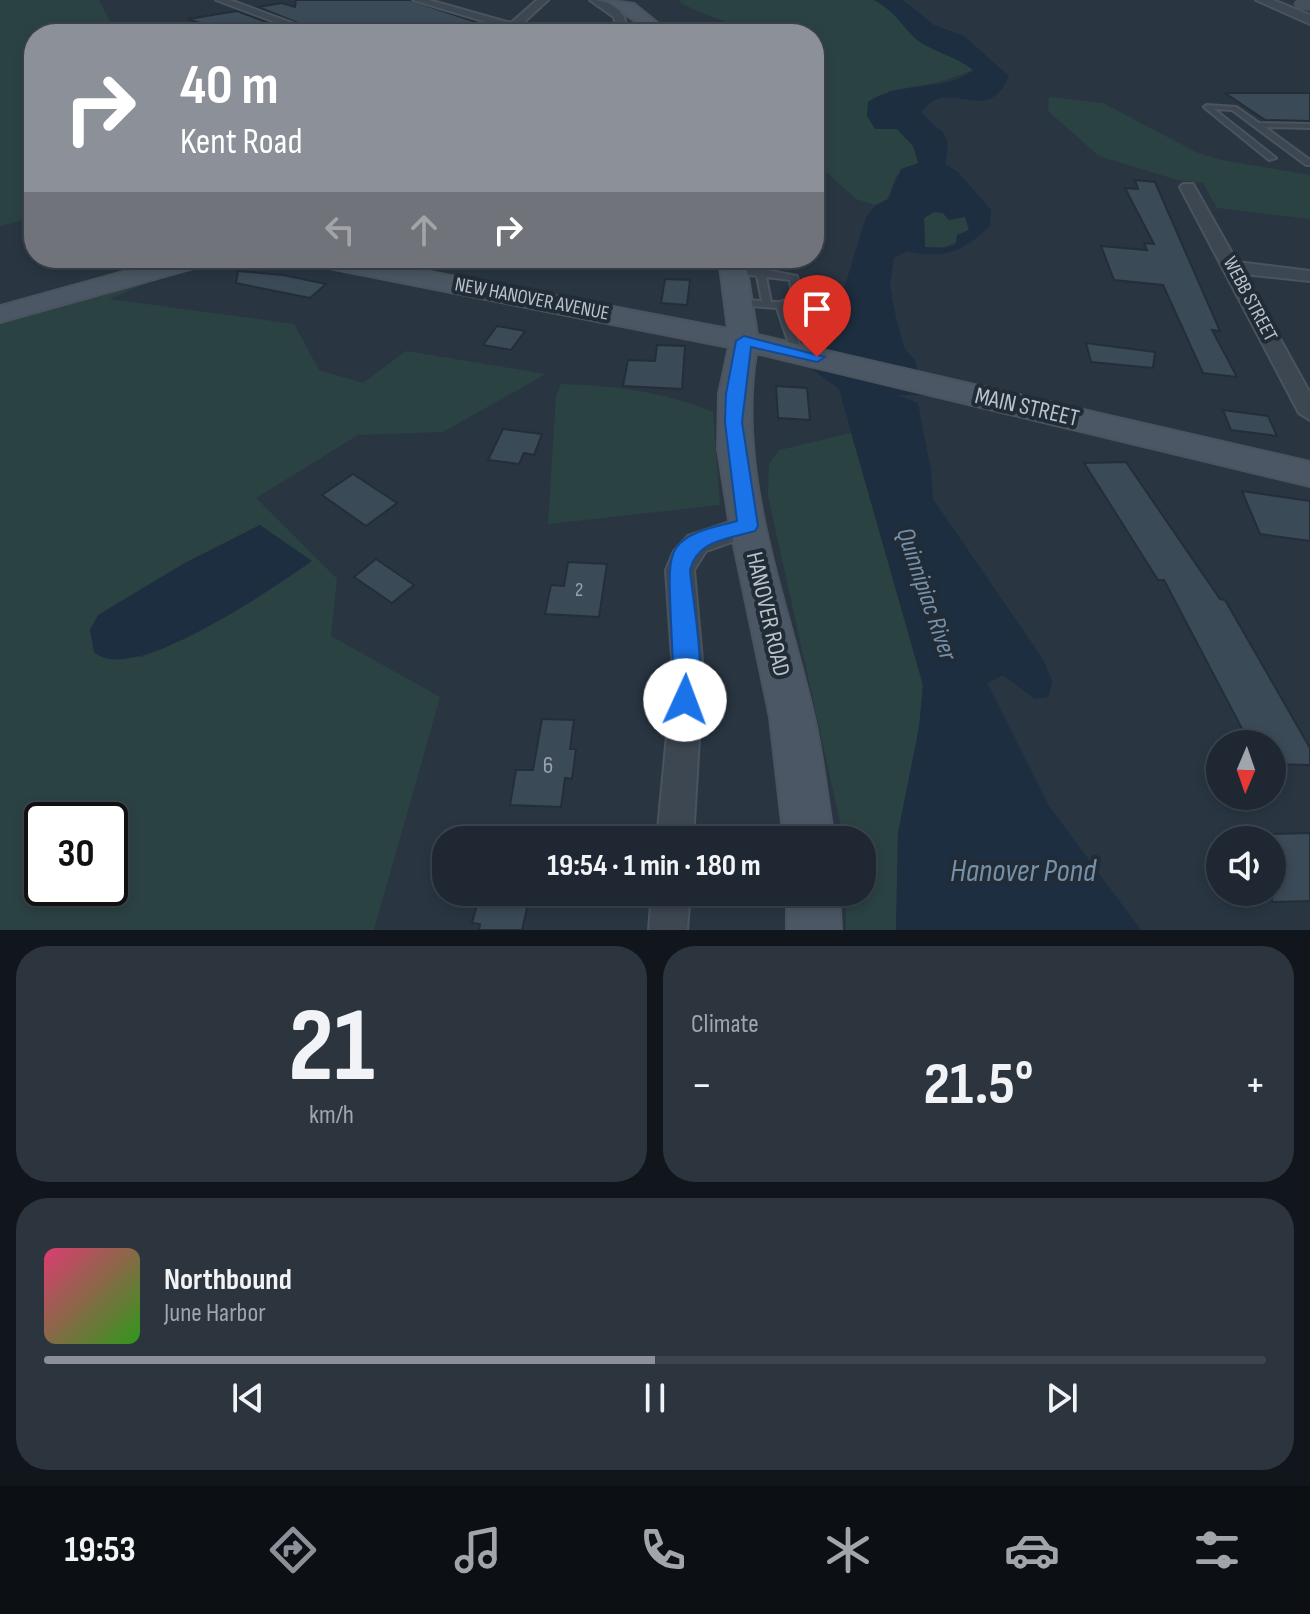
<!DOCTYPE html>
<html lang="en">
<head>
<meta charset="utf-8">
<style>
	body { margin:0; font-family:"Sofia Sans Condensed",sans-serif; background:#2c343e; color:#f1f3f6; height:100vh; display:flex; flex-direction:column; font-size:30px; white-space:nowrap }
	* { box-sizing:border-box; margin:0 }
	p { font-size:26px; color:#a1a6ac }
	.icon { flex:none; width:44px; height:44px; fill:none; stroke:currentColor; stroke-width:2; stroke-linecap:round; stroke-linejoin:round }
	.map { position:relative; height:930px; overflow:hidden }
	.sheet { display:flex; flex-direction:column; gap:16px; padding:16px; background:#11161c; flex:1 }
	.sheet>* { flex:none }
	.guide { position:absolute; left:24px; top:24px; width:800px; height:244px; border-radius:32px; box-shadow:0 4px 12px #0003,0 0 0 2px #3c444d; background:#8c9099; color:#fff; overflow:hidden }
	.needle { width:52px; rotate:182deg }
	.controls { position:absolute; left:1206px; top:730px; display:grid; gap:16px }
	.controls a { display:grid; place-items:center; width:80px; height:80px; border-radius:50%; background:#1f2832; box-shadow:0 4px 12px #0003,0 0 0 2px #3c444d; font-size:40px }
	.speed { position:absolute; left:24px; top:802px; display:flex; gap:16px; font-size:40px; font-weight:700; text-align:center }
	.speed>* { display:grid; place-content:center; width:104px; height:104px; border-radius:50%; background:#1f2832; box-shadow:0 4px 12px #0003,0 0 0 2px #3c444d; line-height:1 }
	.speed .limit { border:4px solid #111; border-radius:12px; background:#fff; color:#111 }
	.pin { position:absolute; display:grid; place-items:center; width:68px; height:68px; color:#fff; margin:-82px -34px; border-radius:50% 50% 50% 0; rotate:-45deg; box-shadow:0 0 8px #0007 }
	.pin .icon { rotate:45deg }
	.me { position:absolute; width:88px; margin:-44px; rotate:2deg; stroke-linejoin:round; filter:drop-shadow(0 0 6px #0008) }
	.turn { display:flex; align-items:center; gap:28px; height:168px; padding:0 24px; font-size:36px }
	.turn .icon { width:104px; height:104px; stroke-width:2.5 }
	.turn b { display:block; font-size:56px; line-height:68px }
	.lanes { display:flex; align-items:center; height:76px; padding:0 24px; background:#0003; justify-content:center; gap:40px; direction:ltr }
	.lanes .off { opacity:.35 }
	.big { font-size:60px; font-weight:700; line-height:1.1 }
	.sheet .card { flex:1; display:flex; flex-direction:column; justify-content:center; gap:12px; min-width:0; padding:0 28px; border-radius:32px; background:#2c343e }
	.sheet .dial { align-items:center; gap:0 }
	.dial b { font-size:104px; line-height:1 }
	.song { display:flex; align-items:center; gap:24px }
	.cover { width:96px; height:96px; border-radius:12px; background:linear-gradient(135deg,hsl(340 70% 55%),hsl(110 70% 35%)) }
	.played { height:8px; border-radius:4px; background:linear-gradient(90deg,#8c9099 50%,#3c444d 50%) }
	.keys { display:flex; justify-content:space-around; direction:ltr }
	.heat { display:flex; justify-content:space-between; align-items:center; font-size:44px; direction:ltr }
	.sheet .tiles { flex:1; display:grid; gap:16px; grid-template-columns:1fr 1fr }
	.card:last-child { grid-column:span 2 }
	.trip { position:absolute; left:432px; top:826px; width:444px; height:80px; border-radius:32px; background:#1f2832; box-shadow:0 4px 12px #0003,0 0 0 2px #3c444d; font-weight:700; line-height:80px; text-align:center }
	.tabs { display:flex; height:128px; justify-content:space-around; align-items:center; background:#0c1014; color:#a1a6ac }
	.tabs .icon { width:56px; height:56px }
	.tabs .active { color:#8c9099 }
	.tabs b { font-size:36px; color:#f1f3f6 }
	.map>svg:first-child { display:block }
</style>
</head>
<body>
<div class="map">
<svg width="1310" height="930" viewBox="0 0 1310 930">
	<rect width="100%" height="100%" fill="#293642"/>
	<path fill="#2b4243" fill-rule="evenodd" d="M0,0H99L110,22L140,29L142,34H34V217L0,226Z
		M681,0H874L901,18L915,38L957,57L974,70L936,83L888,91L897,129L913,146L919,163L896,176L888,199L876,205L856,199L814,161V34C799,34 776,38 762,34C734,24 705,16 679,2Z
		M1049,97L1103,103L1198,153L1221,160L1310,175V219L1217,208L1203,183L1177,180L1099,156L1048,111Z
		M934,212L943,213L949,220L965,216L969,230C954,246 946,249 925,247L924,218Z
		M143,277H161L109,299L294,324L319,370L363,383L406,351L546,374L443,432L358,435L256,498L337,579L331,636L440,697L374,930H0V319ZM260,525L311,562L167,647L140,658L112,607L185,563ZM42,820H110V888H42Z
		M561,384C618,386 660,391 713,412L720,505L548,524L556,396Z
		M851,433L923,685L919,728L898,833L896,930H846V892H862V840H844L768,496L769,463L780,450Z"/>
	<path fill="#1c2e40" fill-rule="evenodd" d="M874,0H903L934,25L964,36L1009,76C986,130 950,73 921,112C940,136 953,126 945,164L958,172L991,210L990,226C963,252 943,260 907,251L894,258L890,286L896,318L905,349L915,360L923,395H896L918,403L931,471L933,499L1043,659L1052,681L1049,697L1035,699L1003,675L987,683L1049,806L1141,930H896L898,833L919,728L923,685L839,389L813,370L827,344L866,217L876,205L888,199L901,169L918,163L913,146L897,129H875L867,116L868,102C896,81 948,92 973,70C956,56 928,50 916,39C900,24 895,11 874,0ZM934,212L943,213L949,220L965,217L969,230L957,235L956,244L945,248L925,247L924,218Z
		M260,525L312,561C275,587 131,687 94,652L90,630L98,615L185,563Z"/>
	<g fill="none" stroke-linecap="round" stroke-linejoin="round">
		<path fill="#44515d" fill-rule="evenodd" d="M1296,0H1310V11L1297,9L1293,4Z"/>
	</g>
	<path fill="#3b4a57" stroke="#242e39" stroke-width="2" d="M296,0H410L485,25L472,34H325L258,7L282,3L295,7Z
		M237,11L298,34H232L188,19Z
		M1225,93H1310V121L1265,120Z
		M1135,180L1155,182L1220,331L1212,330L1237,377L1203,373L1163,285L1114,280L1101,246L1147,250L1144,243L1154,244L1125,188L1138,189Z
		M238,271L283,275L326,284L310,298L236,283Z
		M665,279L690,280L687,305L661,303Z
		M497,326L525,331L511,350L483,345Z
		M1086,343L1155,352L1153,368L1091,362Z
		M657,345L685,346L682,389L623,386L628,360L655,361Z
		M776,386L807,388L810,420L778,418Z
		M1223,410L1268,416L1277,436L1231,430Z
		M503,429L542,434L534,455L524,453L519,464L488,460Z
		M1126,462L1220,599L1225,600L1310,748V765L1272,764V744H1250L1164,580H1158L1084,463Z
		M353,474L397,503L366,526L322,495Z
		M1242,491L1310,501V541L1260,534Z
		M376,559L414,585L392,603L354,577Z
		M568,562L607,564L599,617L545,614L551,585L564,586Z
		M542,719L574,720L570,749H576L572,779L565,778L561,807L510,805L516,770H533Z
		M1310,833V901L1272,902V834Z
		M479,897L528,904L522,930H479L480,924L472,923Z"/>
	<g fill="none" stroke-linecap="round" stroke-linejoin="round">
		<g stroke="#4a535e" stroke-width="4">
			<path id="service" d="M1207,105L1236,107L1259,123L1310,124V128L1265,127L1310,160V165H1306L1232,110L1214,109L1276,158L1269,160L1205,108L1204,107Z
				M734,267L761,269L797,276L802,299L786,306L802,353L801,355L797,356L792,353L777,308L736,305V301L739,300L762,301L757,276L731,272L729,270ZM766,277L790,280L792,298L780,302H771Z"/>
		</g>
		<g stroke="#4a535e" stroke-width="4">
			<path id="minor" d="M216,0H230L322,34H307Z
				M413,0H429L511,23L537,0H548L511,34H500L506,28Z
				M590,0C611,0 628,11 627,34H617L614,17Z
				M1183,184H1193L1237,262L1310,271V281L1244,274L1310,393V420L1299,413L1180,187Z
				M748,516L757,519L761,526L757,533L706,551L694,570L703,672L693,840H657L673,672L666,570L674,551L688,536Z
				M652,892H690L687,930H649Z"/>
		</g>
		<g stroke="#4a535e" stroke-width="4">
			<path id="tertiary" d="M1256,0H1273L1310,15V24Z"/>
		</g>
		<g stroke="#4a535e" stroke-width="4">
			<path id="secondary" d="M605,0L634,4L671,34H654Z
				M174,258H215L211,263L0,322V306Z
				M306,258H358L728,329L719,258H745L757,335L1310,462V486L756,353C736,474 786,596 813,713C823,754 827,798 834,840H784L770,717L730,526L718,449L719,394L729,347L319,266Z
				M787,892H839L841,930H787Z"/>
		</g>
		<use href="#service" fill="#3d4752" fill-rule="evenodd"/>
		<use href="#minor" fill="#3d4752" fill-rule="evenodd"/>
		<use href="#tertiary" fill="#3d4752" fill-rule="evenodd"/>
		<use href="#secondary" fill="#4b5764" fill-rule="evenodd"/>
	</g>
	<path fill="#1a73e8" stroke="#114b97" stroke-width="2" d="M744,336L825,357L817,362L751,347L742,422L758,526L755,531C728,539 697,540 690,570C693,606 708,676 694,708L685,711L677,708C674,701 669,587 670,572C670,565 672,554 676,548C689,530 717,527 737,521L725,422L726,394L736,341Z"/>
	<g text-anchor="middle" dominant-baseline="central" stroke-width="8" stroke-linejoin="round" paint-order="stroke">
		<g font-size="20" fill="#bac2cb" stroke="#222c37">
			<text transform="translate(532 299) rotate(11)">NEW HANOVER AVENUE</text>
			<text transform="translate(1250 299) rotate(62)">WEBB STREET</text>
		</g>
		<g font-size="20" fill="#98a2ac">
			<text x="579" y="590">2</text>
		</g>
		<g font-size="24" fill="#bac2cb" stroke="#222c37">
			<text transform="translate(1027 407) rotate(13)">MAIN STREET</text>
			<text transform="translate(768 614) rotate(77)">HANOVER ROAD</text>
		</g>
		<g font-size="24" fill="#98a2ac">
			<text x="548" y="765">6</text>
		</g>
		<g font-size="26" font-style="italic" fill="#7690a8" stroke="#222c37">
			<text transform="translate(926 594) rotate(71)">Quinnipiac River</text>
		</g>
		<g font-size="32" font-style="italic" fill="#7690a8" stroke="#222c37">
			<text x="1023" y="871">Hanover Pond</text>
		</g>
	</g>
</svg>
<div class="controls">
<a><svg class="needle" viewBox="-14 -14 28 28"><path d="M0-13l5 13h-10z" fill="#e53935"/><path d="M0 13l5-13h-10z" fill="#a1a6ac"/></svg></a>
<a><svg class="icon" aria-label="sound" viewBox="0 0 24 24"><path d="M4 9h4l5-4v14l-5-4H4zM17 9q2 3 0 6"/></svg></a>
</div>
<div class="speed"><div class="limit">30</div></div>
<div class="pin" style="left:817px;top:357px;background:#d93025"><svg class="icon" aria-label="arrive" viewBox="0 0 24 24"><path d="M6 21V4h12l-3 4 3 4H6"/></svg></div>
<svg class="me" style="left:685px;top:700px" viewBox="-20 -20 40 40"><circle r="19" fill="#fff"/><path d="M0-13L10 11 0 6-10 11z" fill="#1a73e8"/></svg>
<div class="trip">19:54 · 1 min · 180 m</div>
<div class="guide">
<div class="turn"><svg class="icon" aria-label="right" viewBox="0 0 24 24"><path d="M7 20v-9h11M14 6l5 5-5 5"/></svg><div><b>40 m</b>Kent Road</div></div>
<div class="lanes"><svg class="icon off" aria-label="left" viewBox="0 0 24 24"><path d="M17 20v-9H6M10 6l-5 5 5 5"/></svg><svg class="icon off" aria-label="ahead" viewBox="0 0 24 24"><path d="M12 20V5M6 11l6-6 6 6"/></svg><svg class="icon" aria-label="right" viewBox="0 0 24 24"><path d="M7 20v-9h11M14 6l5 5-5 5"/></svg></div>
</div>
</div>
<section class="sheet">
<div class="tiles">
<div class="card dial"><b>21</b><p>km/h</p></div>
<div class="card"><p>Climate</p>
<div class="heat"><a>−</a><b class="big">21.5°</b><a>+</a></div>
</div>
<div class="card">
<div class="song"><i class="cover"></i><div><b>Northbound</b><p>June Harbor</p></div></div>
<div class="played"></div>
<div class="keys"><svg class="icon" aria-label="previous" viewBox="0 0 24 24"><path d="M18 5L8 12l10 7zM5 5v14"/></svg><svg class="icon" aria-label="pause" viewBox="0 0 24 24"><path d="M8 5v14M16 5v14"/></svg><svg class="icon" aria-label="next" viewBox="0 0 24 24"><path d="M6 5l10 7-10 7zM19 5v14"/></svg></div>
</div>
</div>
</section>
<nav class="tabs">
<b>19:53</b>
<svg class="icon active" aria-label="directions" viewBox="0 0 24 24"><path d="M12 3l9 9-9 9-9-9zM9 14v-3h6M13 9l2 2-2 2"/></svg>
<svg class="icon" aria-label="music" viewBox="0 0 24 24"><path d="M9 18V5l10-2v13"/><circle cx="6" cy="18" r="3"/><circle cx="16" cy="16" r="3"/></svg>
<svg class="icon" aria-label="phone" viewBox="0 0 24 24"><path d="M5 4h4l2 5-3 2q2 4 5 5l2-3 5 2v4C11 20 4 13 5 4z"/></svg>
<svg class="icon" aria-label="climate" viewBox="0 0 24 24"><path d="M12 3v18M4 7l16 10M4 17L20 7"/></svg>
<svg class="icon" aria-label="car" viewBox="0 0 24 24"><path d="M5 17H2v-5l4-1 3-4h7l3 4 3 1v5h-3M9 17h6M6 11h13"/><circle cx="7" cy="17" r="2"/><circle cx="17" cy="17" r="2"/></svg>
<svg class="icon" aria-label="filters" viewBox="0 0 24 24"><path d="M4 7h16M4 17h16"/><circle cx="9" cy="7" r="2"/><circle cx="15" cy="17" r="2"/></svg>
</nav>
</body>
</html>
